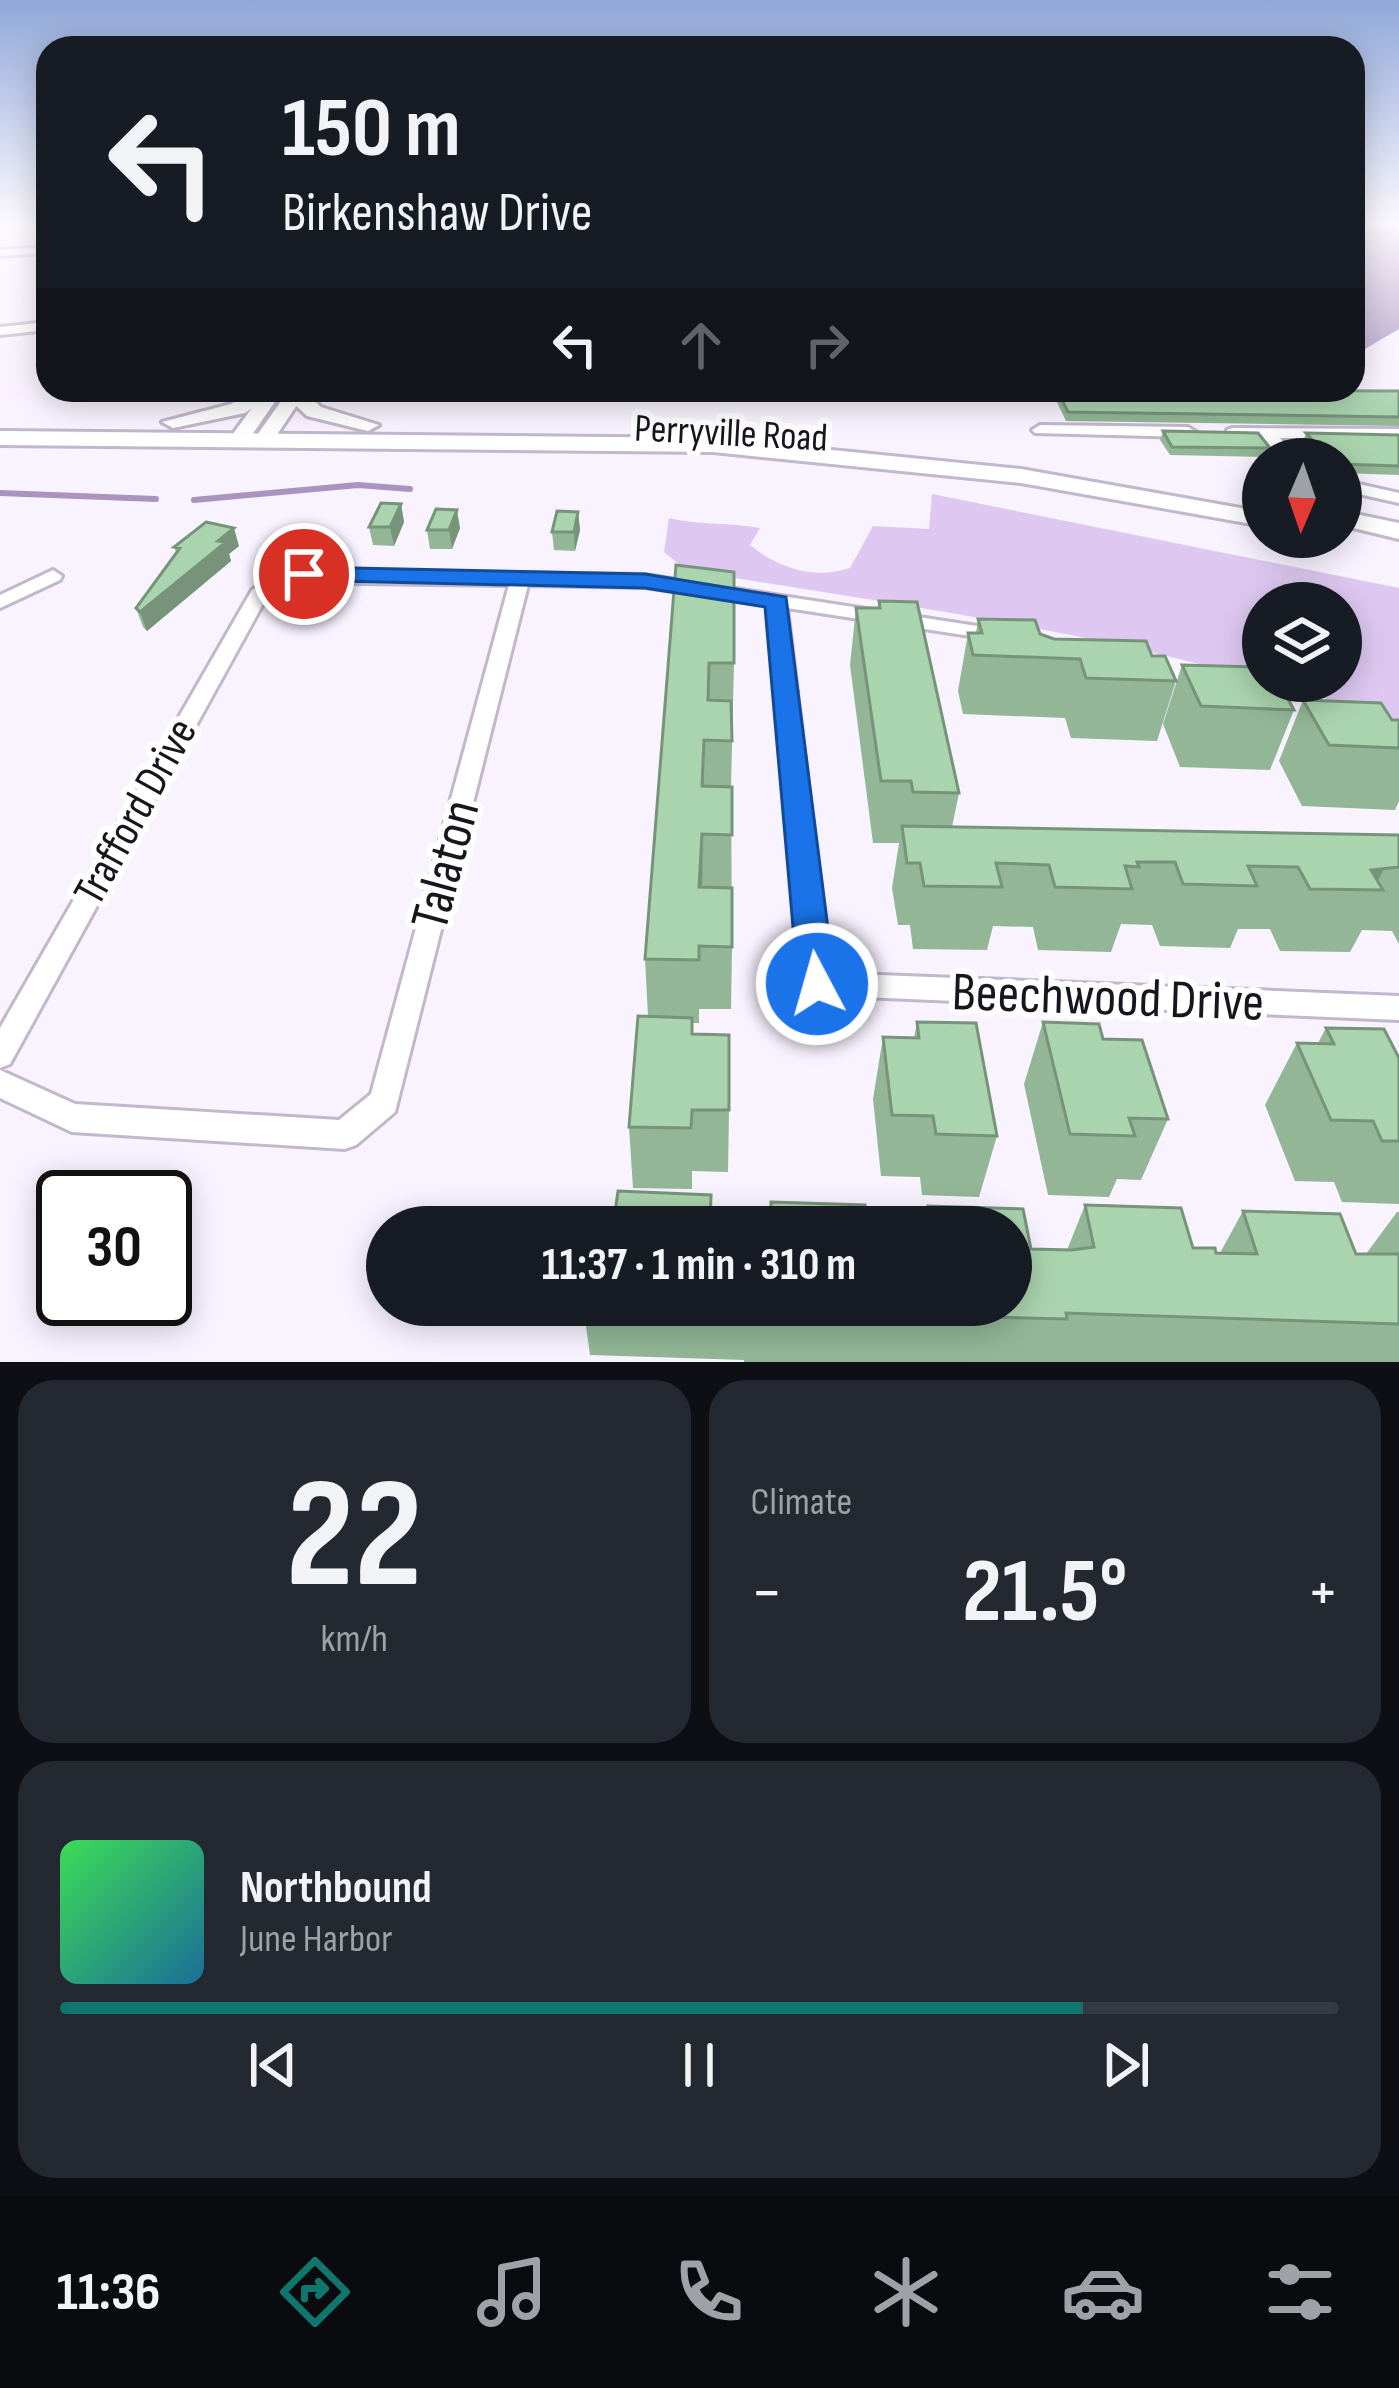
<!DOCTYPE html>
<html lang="en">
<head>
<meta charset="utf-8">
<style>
	body { margin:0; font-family:"Sofia Sans Condensed",sans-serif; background:#242831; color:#f1f3f6; height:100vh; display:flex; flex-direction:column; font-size:45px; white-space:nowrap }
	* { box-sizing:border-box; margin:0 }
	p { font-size:39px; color:#9ea1a6 }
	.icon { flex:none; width:66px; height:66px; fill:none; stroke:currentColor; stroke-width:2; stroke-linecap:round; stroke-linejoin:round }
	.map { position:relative; height:1362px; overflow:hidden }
	.sheet { display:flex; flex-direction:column; gap:18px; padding:18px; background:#0d0f14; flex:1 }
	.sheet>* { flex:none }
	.hud { position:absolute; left:36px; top:36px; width:1329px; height:366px; border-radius:36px; box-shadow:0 6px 30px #0003; background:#171b24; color:#f1f3f6; overflow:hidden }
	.needle { width:78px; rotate:182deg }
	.controls { position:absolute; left:1242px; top:438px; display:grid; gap:24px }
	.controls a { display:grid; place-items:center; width:120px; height:120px; border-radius:50%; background:#171b24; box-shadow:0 6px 30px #0003; font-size:60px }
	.speed { position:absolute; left:36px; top:1170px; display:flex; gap:24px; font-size:60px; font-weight:700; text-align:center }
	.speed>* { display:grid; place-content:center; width:156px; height:156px; border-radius:50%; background:#171b24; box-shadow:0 6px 30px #0003; line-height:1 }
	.speed .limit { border:6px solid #111; border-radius:18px; background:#fff; color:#111 }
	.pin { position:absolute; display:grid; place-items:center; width:102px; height:102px; color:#fff; margin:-51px; border:6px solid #fff; border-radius:50%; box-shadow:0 3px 12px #0007 }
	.me { position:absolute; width:132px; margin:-66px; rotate:354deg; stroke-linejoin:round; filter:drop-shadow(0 0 9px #0008) }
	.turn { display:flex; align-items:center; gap:42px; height:252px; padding:0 48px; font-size:54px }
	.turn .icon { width:156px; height:156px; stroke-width:2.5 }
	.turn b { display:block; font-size:84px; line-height:102px }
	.lanes { display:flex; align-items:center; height:114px; padding:0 48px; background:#0003; justify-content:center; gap:60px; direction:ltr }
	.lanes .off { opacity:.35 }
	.big { font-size:90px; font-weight:700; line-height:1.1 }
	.sheet .tile { flex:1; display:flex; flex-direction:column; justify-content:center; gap:18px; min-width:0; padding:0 42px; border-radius:36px; background:#242831 }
	.sheet .dial { align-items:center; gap:0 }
	.dial b { font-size:156px; line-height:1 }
	.song { display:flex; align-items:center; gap:36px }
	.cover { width:144px; height:144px; border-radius:18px; background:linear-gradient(135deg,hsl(130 70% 55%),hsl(200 70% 35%)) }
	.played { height:12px; border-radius:6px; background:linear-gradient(90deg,#0f766e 80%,#363941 80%) }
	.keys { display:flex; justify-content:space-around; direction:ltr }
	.heat { display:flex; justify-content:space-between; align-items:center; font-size:66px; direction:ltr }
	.sheet .tiles { flex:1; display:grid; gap:18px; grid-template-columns:1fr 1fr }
	.tile:last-child { grid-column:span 2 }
	.trip { position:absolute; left:366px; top:1206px; width:666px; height:120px; border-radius:60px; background:#171b24; box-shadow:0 6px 30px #0003; font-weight:700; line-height:120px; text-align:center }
	.menu { display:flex; height:192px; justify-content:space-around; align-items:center; background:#090b0e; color:#9ea1a6 }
	.menu .icon { width:84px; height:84px }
	.menu .active { color:#0f766e }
	.menu b { font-size:54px; color:#f1f3f6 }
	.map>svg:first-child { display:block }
</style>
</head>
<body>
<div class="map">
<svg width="1399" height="1362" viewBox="0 0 1399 1362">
	<rect width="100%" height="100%" fill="#f9f2ff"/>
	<path fill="#dec8f1" d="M932,494L1399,588V720L1264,681H1341V603H1263V681C1074,627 879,602 686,570L664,552L669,518C701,526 729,522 760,528L750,545C779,568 814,580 850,568L873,526L929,529Z"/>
	<path fill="#ab93bf" d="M1353,222H1381L1399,230V329L1353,356Z"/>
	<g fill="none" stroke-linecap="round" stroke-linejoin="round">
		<path stroke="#ab93bf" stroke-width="6" d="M0,493L156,499
			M194,500L358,485L410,489"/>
		<g stroke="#c2b7cb" stroke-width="6">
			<path id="minor" d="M48,247V253L0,256V250Z
				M48,322V330L0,335V327Z
				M1040,425L1188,427L1196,432L1188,437L1035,433L1032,430Z
				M1232,428L1399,429V439L1280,438L1299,459H1282L1263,438L1227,436V430Z
				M1341,480L1399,493V503L1341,490Z
				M53,570L62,576L60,580L0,608V595Z
				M280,570L645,575L1010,631L1013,635L1010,639L1003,641L787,608L830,973L1399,996V1020L817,995L807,992L803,984L768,605L645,587L528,585L395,1112L356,1145L345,1149L72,1132L0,1098V1070L75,1104L339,1120L371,1094L509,585L284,582L269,593L10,1064L0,1068V1028L252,590Z"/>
		</g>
		<g stroke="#c2b7cb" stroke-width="6">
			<path id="tertiary" d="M265,390H283L247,442H233L230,438Z
				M289,390H307L272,442H258L255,438Z"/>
		</g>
		<g stroke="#c2b7cb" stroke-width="6">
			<path id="secondary" d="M254,390H278L245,413L173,428L162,422L231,404Z
				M287,390H303L321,407L379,425L368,431L307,416L288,398Z
				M0,431L713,438L1021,469L1263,512V526L1021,483L713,452L0,445Z
				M1341,511L1399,523V539L1341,525Z"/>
		</g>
		<use href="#minor" fill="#fff" fill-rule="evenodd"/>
		<use href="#tertiary" fill="#fff" fill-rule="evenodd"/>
		<use href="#secondary" fill="#fff" fill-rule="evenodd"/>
	</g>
	<path fill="#92b696" d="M1055,390L1399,391V426L1066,421L1054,396Z
		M1163,431L1270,448L1267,457L1170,455L1160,440Z
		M1306,433L1399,435V475L1341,473V459H1319L1303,442Z
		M401,504L404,522L394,546L373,545L369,527Z
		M578,512L580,530L575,551L554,550L552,532Z
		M460,528L452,549H430L427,530Z
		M239,546L229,554L231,561L147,631L143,627L136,608L176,552L174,547Z
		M676,565L734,663L731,787L732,947L731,1009H699V1023H692V1034L729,1110L728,1172L692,1171V1189L633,1188L629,1127L648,1016L645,959Z
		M879,601L959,793L952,827L1399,835V944L1392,931L1362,930L1350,952L1280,951L1270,929H1238L1230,948L1160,946L1152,925L1121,924L1111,952L1038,950L1033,927L993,926L987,950L913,949L910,925H898L892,888L899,843H873L850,665L856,608H878Z
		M978,619L1054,639L1152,656L1176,681L1157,741L1071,738L1065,718L963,714L958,691L968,633H976Z
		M1182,665L1263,681L1294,710L1270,770L1180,767L1163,724Z
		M1303,700L1399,720V801L1395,810L1302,806L1279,761Z
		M917,1022L997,1136L979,1197L922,1195L920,1177L881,1176L873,1099L883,1037L914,1038Z
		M1043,1022L1103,1039L1168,1119L1141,1180L1117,1179L1109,1197L1048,1195L1024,1084Z
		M1326,1028L1399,1058V1204L1342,1202L1334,1182L1295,1181L1265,1105L1297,1043H1318Z
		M1085,1205L1181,1208L1193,1248H1215L1216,1253H1220L1243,1211L1340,1214L1356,1254H1366L1397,1212H1399V1362H744V1360L590,1355L583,1305H1011V1227H923L928,1206L1023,1209L1031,1249L1067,1250Z"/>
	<path fill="#77947a" d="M401,504L404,522L394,546L390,527Z
		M457,510L460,528L452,549L449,530Z
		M578,512L580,530L575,551L574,532Z
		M234,528L239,546L229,554L231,561L147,631L140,612Z
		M704,740L702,897L699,949V1023V887Z
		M1385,867L1373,890L1371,870Z"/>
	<path fill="#aad4ae" stroke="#77947a" stroke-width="3" d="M1057,390L1399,391V417L1068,412Z
		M1163,431L1258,433L1270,448L1172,447Z
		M1306,433L1399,435V466L1341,464V459H1330Z
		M381,503L401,504L390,527H369Z
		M436,509L457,510L449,530H427Z
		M557,511L578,512L574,532H552Z
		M206,522L234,528L218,541L226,542L140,612L136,608L180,548L174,547Z
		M676,565L734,572V663H709L708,700L731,701L732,741L704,740L702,786L732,787V835L702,834L699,887L732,888V947L699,946V960L645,959Z
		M879,601L917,602L959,793L913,792L911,781H881L856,608H880Z
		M978,619L1035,620L1040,634L1054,639L1146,641L1152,656H1165L1176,681L1086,678L1080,659L973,655L968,633H982Z
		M1182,665L1257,667L1263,681L1279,683L1294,710L1201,706Z
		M1303,700L1381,703L1392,720H1399V748L1329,745Z
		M902,826L1399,835V867L1371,870L1383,890L1310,889L1298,867L1248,866L1257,886L1183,884L1175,862H1137L1139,867L1125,866L1132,889L1055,887L1049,865L996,863L1002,887L924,886L920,863H907Z
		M638,1016L692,1018V1034L729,1035V1110H692L691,1128L629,1127Z
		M917,1022L976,1023L997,1136L936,1134L933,1116L892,1115L883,1037L919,1038Z
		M1043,1022L1099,1024L1103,1039L1142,1040L1168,1119L1129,1118L1135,1136L1070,1134Z
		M1326,1028L1384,1029L1399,1058V1141H1382L1373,1121L1331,1120L1297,1043L1334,1044Z
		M618,1191L711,1195L710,1227H613Z
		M771,1202L865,1205L867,1227H771Z
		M1085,1205L1181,1208L1193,1248H1215L1216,1253L1257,1254L1243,1211L1340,1214L1356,1254H1399V1324L1066,1313L1067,1319L747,1311V1305H1011V1227H930L928,1206L1023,1209L1031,1249L1072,1250L1094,1247Z"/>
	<linearGradient id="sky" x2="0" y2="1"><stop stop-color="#8fa7d8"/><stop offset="0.54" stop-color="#fcf9ff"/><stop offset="1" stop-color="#fcf9ff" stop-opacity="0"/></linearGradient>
	<rect width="1399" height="413" fill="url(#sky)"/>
	<path fill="#1a73e8" stroke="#114b97" stroke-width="3" d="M304,567L645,574L786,597L835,984L829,995L817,999L804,995L798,984L765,607L645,588L295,580V569Z"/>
	<g text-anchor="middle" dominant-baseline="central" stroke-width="12" stroke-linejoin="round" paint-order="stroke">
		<g font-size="39" fill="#19151d" stroke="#fff">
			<text transform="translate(731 434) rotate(3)">Perryville Road</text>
		</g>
		<g font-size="45" fill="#19151d" stroke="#fff">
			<text transform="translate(136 812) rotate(-61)">Trafford Drive</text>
		</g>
		<g font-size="54" fill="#19151d" stroke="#fff">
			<text transform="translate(446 865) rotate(-75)">Talaton</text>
			<text transform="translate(1108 998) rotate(2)">Beechwood Drive</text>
		</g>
	</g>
</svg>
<div class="controls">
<a><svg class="needle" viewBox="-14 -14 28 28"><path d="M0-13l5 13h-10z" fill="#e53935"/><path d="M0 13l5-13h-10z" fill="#9ea1a6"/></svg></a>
<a><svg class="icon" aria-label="layers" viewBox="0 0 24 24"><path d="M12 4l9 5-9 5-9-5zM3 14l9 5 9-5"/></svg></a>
</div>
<div class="speed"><div class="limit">30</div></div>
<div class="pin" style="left:304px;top:574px;background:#d93025"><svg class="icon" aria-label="arrive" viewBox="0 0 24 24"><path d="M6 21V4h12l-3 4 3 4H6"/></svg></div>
<svg class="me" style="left:817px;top:984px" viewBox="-20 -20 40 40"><circle r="17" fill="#1a73e8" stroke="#fff" stroke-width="3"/><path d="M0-11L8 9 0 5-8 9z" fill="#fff"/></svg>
<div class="trip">11:37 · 1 min · 310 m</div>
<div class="hud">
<div class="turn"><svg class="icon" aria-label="left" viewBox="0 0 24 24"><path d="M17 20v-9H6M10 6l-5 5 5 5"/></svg><div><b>150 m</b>Birkenshaw Drive</div></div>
<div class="lanes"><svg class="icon" aria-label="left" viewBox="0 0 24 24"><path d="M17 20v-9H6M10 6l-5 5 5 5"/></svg><svg class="icon off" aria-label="ahead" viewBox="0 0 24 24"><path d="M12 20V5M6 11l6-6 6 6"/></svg><svg class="icon off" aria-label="right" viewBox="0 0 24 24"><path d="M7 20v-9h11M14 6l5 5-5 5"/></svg></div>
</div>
</div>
<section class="sheet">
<div class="tiles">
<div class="tile dial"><b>22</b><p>km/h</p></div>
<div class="tile"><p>Climate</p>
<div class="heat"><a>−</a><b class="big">21.5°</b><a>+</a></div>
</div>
<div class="tile">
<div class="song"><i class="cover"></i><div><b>Northbound</b><p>June Harbor</p></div></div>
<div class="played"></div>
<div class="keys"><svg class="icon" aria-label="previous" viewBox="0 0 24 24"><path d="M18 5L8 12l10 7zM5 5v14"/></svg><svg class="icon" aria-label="pause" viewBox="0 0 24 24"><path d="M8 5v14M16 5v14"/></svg><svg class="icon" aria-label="next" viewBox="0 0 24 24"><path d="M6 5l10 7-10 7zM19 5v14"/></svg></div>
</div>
</div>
</section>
<nav class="menu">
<b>11:36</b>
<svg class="icon active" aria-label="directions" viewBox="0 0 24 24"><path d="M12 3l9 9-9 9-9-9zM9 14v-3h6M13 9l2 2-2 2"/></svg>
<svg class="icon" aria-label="music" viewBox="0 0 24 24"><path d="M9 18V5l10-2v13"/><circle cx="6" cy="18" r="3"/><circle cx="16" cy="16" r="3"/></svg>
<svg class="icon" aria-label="phone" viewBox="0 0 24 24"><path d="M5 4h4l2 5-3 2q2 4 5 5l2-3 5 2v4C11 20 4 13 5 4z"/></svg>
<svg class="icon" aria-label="climate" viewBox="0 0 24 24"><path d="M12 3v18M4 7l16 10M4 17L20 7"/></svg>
<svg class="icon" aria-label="car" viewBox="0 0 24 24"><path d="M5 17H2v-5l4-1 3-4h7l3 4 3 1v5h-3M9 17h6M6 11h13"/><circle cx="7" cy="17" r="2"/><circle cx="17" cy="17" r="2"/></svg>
<svg class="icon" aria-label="filters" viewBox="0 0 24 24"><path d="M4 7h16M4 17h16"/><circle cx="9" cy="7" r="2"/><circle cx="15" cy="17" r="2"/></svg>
</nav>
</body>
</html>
